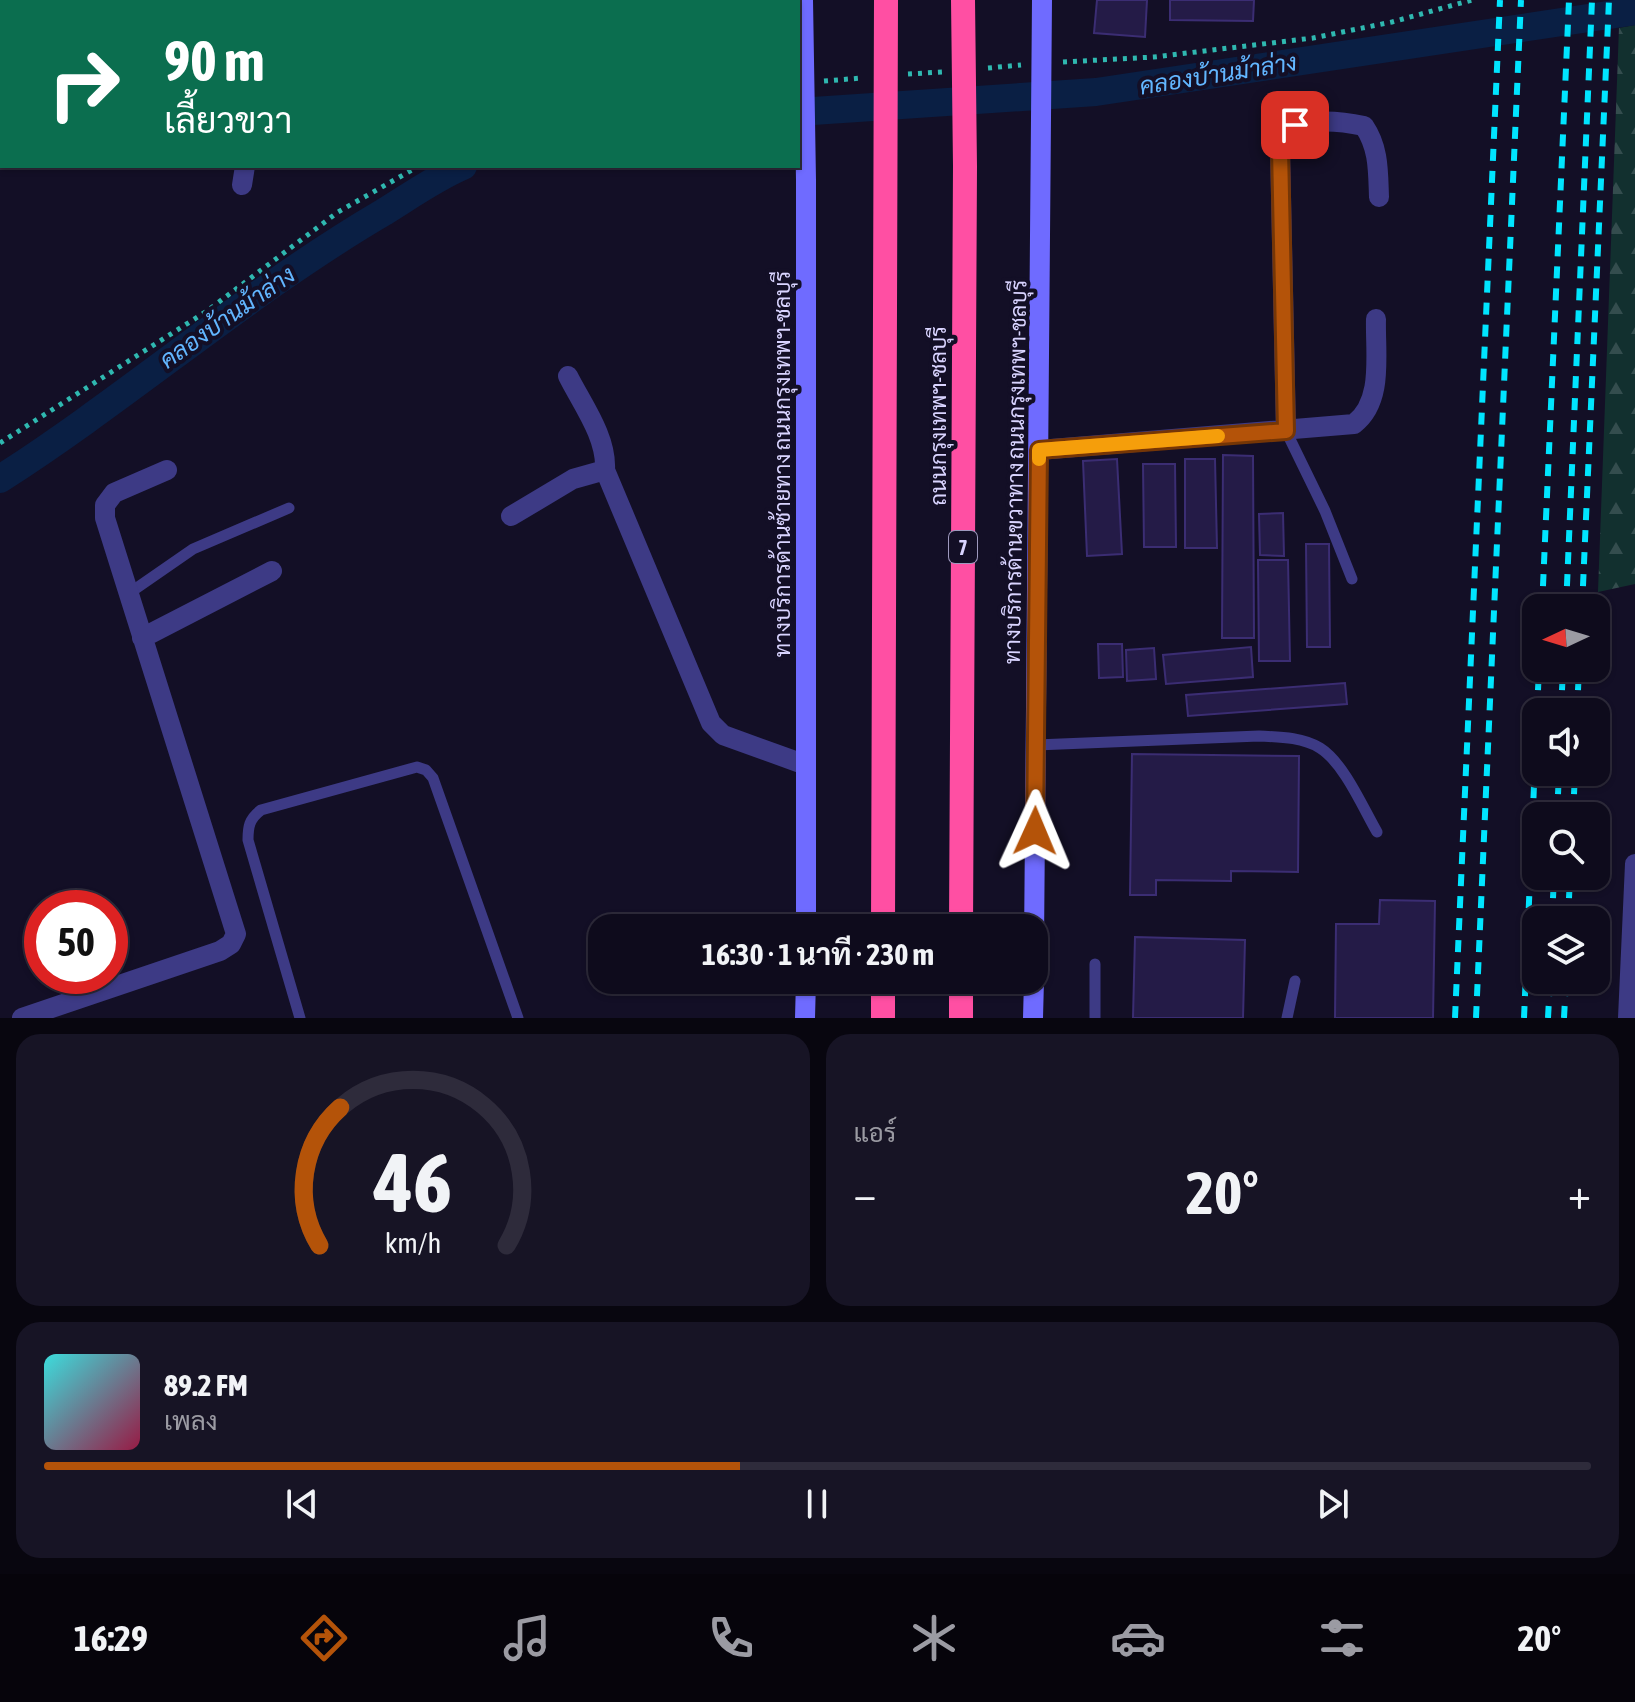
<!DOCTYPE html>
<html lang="th">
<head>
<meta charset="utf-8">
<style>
	body { margin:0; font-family:"Asap Condensed",Sarabun,sans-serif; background:#171425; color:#f1f3f6; height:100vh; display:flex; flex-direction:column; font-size:30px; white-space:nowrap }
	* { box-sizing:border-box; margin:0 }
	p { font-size:26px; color:#9b9ba3 }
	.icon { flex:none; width:44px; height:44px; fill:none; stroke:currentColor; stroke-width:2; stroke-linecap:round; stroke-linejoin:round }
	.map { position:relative; height:1018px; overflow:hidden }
	.sheet { display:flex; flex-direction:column; gap:16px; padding:16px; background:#08060f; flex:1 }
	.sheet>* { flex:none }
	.hud { position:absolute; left:0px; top:0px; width:800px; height:168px; box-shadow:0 2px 6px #0004,0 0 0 2px #2e2b3b; background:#0b6e4f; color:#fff; overflow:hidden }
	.needle { width:52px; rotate:266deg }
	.tools { position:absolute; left:1522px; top:594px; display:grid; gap:16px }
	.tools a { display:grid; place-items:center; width:88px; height:88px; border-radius:16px; background:#0e0b1c; box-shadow:0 2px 6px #0004,0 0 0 2px #2e2b3b; font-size:40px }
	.speed { position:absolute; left:24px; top:890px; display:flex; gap:16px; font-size:40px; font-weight:700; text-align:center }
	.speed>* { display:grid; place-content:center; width:104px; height:104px; border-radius:50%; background:#0e0b1c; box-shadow:0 2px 6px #0004,0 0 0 2px #2e2b3b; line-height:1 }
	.speed .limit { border:12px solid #d22; background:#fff; color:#111 }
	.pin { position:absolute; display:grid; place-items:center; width:68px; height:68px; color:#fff; margin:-34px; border-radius:16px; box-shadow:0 4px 12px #0006 }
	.me { position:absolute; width:88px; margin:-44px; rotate:1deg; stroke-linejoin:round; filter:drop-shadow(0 0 6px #0008) }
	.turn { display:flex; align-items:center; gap:28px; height:168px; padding:0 32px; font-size:36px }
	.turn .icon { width:104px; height:104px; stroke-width:2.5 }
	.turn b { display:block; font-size:56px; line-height:68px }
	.big { font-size:60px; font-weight:700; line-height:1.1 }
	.sheet .widget { flex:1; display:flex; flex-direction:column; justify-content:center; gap:12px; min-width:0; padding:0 28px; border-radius:24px; background:#171425 }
	.sheet .dial { align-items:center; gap:0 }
	.dial svg { height:208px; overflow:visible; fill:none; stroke:#2e2b3b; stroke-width:7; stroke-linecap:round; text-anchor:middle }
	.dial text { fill:#f1f3f6; stroke:none }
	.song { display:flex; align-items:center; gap:24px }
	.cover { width:96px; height:96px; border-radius:12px; background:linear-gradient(135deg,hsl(180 70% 55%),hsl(340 70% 35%)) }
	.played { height:8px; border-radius:4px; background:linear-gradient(90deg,#b45309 45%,#2e2b3b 45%) }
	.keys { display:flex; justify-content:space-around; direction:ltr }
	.heat { display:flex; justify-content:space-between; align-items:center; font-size:44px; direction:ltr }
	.sheet .tiles { flex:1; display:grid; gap:16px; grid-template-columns:1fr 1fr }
	.widget:last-child { grid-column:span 2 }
	.trip { position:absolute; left:588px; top:914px; width:460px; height:80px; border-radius:24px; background:#0e0b1c; box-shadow:0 2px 6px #0004,0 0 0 2px #2e2b3b; font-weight:700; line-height:80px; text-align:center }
	.tab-bar { display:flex; height:128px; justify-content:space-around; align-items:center; background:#06040b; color:#9b9ba3 }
	.tab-bar .icon { width:56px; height:56px }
	.tab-bar .current { color:#b45309 }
	.tab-bar b { font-size:36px; color:#f1f3f6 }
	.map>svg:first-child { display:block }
</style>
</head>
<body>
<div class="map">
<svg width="1635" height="1018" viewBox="0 0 1635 1018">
	<defs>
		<pattern id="forest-firs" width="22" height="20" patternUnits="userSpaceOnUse" patternTransform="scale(2)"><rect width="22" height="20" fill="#12302f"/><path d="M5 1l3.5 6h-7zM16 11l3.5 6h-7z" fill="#344d4e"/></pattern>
	</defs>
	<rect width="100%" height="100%" fill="#130f26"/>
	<path fill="url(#forest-firs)" d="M1635,25V584L1598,592L1619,28Z"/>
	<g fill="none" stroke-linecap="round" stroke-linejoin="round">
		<path stroke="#0a1f44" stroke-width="28" d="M798,112L1096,92L1635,11
			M0,479C131,395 249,291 384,212C410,196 435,178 463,166"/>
	</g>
	<path fill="#241b47" stroke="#3b2d73" stroke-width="2" d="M1097,0H1147L1145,37L1094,33Z
		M1170,0H1254L1253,21L1170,20Z
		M1223,455L1253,456L1254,638H1222Z
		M1117,459L1122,554L1087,556L1083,461Z
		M1185,459H1215L1217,548H1185Z
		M1143,464H1175L1176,547H1144Z
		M1283,513L1284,556L1260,555L1259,514Z
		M1306,544H1329L1330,647H1307Z
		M1258,560H1288L1290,661H1259Z
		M1098,644H1122L1123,677L1099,678Z
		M1251,647L1253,677L1166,684L1163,655Z
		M1154,648L1156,679L1127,681L1126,650Z
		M1345,683L1347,704L1188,716L1186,695Z
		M1132,754L1299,756L1298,872L1231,871V881L1156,880V895H1130Z
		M1380,900L1435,901L1433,1018H1335L1336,924H1379Z
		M1135,937L1245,940L1243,1018H1133Z"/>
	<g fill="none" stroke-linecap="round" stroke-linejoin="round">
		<path stroke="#2fb8b0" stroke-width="5" stroke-dasharray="4 6" stroke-linecap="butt" d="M1063,62L1154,57L1313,38L1392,22L1472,0
			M988,68L1021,65
			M908,74L942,72
			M824,81L862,78
			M0,443L207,311L338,212L419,166"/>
		<path stroke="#3d3a85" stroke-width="11" d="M1286,431L1325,511L1352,579
			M128,594L193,549L289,508
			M1036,745L1259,736C1279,737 1302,737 1320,748C1344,763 1363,808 1377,832
			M1095,964V1018
			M300,1018L248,840C248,827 249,819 261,810L417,767L426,770L433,778L518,1018
			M1287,1018L1295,981"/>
		<path stroke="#3d3a85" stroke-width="20" d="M267,2V0
			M242,185L245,166
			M568,376C582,404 607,437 605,470
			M1286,431L1280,149L1287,129C1308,118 1341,121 1364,126C1379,148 1378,171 1379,197
			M1039,450L1354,424C1384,401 1375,354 1376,319
			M511,516L573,479L605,470L711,723L723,735L806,765
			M142,638L272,571
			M22,1018L220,951L231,944L236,934L105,518V505L114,493L167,470
			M1628,1018L1635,864"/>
		<path stroke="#6f6bff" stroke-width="20" d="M803,0L806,180V928
			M1034,945L1042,0
			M805,1018L806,980
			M1033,1018L1034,980"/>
		<path stroke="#ff4fa3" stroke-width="24" d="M883,928L886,0
			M961,928L965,166L963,0
			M883,1018V980
			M961,1018V980"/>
		<path stroke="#00e5ff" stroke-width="6" stroke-dasharray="12 10" stroke-linecap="butt" d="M1542,608L1569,0
			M1566,608L1592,0
			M1582,608L1609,0
			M1537,712L1539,668
			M1561,712L1563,668
			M1577,712L1579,668
			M1557,816L1559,772
			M1573,816L1575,772
			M1552,920L1554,876
			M1568,920L1570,876
			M1455,1018L1500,0
			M1476,1018L1521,0
			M1524,1018L1536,739
			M1548,1018L1550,980
			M1564,1018L1566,980"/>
	</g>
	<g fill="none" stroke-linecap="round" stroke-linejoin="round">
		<g stroke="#753606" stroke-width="20">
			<path id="route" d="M1035,831L1039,450L1286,431L1280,149L1287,129L1295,125"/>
		</g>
		<use href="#route" stroke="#b45309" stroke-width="14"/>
		<path stroke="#f59e0b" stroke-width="14" d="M1039,459V450L1218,436"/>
	</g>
	<g text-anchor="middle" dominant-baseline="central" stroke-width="8" stroke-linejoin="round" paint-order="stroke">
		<rect fill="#130f26" stroke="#9e99be" stroke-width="2" x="949" y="531" width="28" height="32" rx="6"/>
		<g font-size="20" font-weight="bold" fill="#d9d4ff">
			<text x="963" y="547">7</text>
		</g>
		<g font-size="22" fill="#d9d4ff" stroke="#130f26">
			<text transform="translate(938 416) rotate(-90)">ถนนกรุงเทพฯ-ชลบุรี</text>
			<text transform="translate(782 464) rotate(-90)">ทางบริการด้านซ้ายทาง ถนนกรุงเทพฯ-ชลบุรี</text>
			<text transform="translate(1015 472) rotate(-89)">ทางบริการด้านขวาทาง ถนนกรุงเทพฯ-ชลบุรี</text>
		</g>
		<g font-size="24" font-style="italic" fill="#62b6ff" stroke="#130f26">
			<text transform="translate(1218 74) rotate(-9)">คลองบ้านม้าล่าง</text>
			<text transform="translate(227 317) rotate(-35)">คลองบ้านม้าล่าง</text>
		</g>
	</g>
</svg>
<div class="tools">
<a><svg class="needle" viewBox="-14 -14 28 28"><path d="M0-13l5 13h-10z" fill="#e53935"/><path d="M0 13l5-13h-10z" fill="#9b9ba3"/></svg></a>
<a><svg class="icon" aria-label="sound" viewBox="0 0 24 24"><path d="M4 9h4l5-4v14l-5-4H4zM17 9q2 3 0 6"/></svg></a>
<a><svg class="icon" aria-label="search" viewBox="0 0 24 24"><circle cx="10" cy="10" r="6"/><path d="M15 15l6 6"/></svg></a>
<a><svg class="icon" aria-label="layers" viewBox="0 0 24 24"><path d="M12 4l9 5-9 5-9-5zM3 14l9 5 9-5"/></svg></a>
</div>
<div class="speed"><div class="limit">50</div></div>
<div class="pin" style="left:1295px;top:125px;background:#d93025"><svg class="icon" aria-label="arrive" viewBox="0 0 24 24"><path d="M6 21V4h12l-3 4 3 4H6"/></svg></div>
<svg class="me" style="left:1035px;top:831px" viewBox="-20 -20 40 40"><path d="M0-17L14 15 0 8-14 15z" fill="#b45309" stroke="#fff" stroke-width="4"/></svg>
<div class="trip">16:30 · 1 นาที · 230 m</div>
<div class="hud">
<div class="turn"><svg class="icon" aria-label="right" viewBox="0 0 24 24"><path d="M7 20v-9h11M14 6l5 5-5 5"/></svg><div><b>90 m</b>เลี้ยวขวา</div></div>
</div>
</div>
<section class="sheet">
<div class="tiles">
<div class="widget dial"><svg viewBox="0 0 100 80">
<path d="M14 69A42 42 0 1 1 86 69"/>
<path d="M14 69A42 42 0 0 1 22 16" stroke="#b45309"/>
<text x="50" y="56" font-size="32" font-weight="700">46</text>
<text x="50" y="72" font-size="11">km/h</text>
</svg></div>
<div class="widget"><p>แอร์</p>
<div class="heat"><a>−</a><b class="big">20°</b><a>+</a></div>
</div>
<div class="widget">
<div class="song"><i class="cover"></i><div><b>89.2 FM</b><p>เพลง</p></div></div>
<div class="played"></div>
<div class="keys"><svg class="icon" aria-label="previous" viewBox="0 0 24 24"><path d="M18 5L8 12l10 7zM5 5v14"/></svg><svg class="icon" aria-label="pause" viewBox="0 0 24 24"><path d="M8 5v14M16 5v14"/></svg><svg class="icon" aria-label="next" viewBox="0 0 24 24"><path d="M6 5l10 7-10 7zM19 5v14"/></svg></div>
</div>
</div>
</section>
<nav class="tab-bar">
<b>16:29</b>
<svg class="icon current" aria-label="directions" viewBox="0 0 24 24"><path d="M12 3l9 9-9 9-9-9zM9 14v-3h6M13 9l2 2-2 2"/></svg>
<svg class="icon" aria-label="music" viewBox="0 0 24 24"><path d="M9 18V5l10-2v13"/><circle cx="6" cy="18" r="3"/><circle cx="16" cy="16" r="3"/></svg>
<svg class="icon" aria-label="phone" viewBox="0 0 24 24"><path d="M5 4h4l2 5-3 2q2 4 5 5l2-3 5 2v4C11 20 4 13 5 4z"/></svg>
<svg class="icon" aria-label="climate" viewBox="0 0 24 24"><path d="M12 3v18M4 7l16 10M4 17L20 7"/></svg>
<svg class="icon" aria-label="car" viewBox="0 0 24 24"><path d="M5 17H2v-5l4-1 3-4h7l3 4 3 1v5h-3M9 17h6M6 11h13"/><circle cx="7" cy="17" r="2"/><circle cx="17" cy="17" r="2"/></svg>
<svg class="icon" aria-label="filters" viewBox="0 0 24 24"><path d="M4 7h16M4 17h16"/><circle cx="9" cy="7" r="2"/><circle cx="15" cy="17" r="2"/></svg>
<b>20°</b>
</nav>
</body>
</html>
